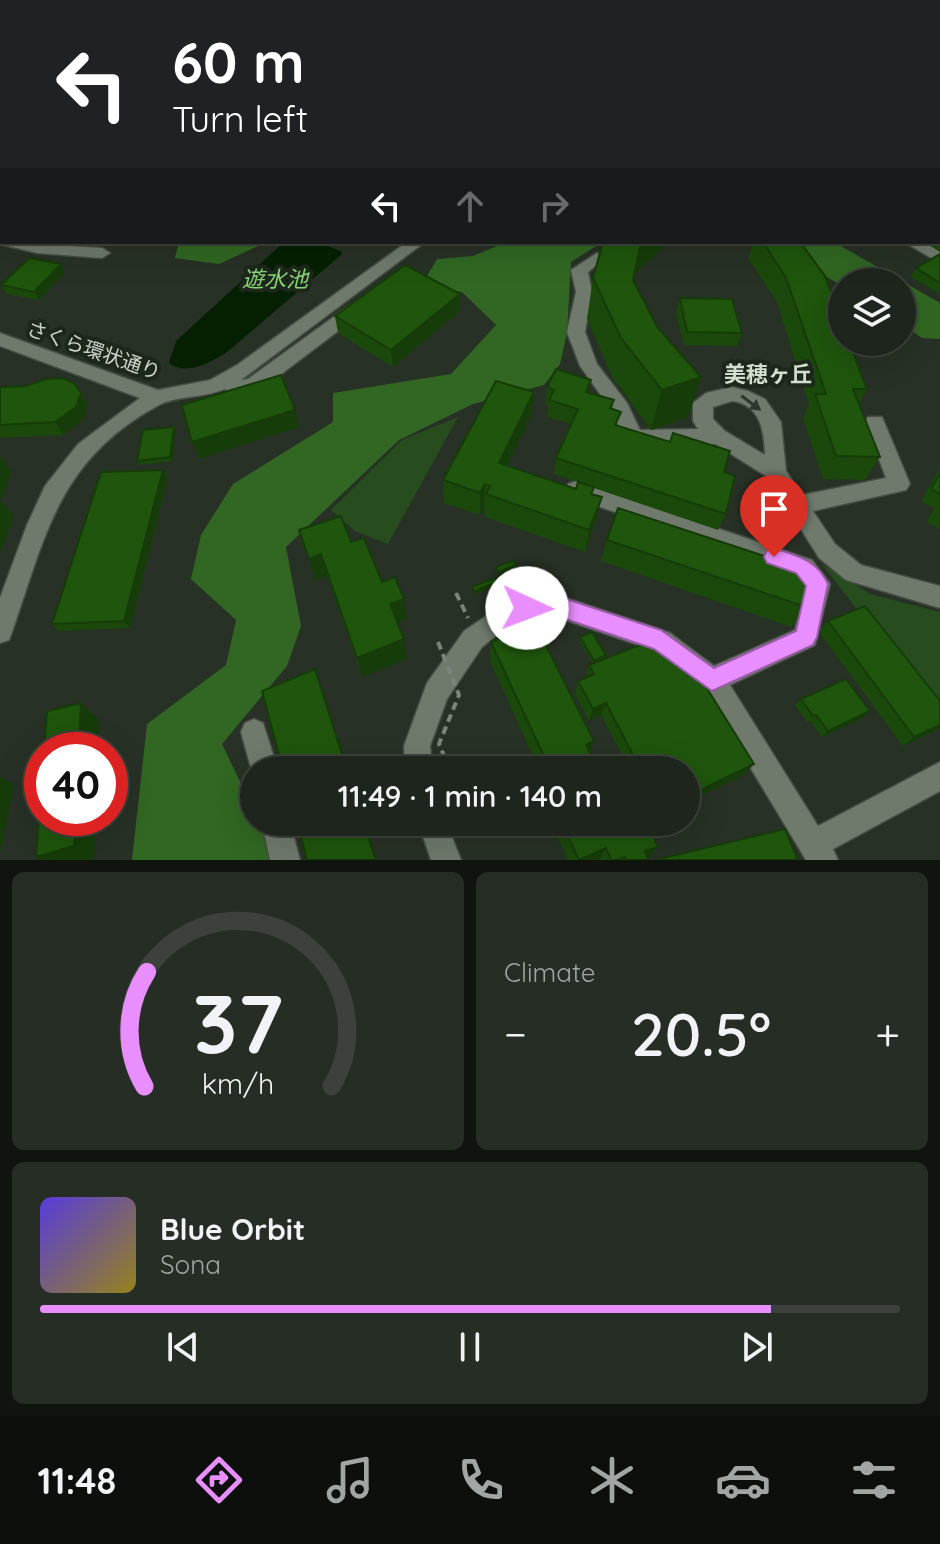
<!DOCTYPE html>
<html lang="en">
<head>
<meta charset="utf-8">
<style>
	body { margin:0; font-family:Quicksand,"Noto Sans JP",sans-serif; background:#262d25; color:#f1f3f6; height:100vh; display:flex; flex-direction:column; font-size:30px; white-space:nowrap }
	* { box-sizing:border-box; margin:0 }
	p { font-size:26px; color:#a1a5a3 }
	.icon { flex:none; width:44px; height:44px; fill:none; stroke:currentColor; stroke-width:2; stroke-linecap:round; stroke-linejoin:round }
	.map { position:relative; height:860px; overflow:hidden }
	.sheet { display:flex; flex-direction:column; gap:12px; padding:12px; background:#10140f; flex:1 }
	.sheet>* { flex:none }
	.hud { position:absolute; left:0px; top:0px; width:940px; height:244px; box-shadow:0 8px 32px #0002,0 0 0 2px #3c423b; background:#202124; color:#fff; overflow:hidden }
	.controls { position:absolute; left:828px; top:268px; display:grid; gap:16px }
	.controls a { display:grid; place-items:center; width:88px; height:88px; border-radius:50%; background:#1e251c; box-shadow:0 8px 32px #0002,0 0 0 2px #3c423b; font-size:40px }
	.speed { position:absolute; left:24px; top:732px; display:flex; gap:16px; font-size:40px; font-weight:700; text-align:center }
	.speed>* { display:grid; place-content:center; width:104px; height:104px; border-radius:50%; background:#1e251c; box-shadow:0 8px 32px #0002,0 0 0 2px #3c423b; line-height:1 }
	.speed .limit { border:12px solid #d22; background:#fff; color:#111 }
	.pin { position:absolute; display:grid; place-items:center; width:68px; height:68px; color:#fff; margin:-82px -34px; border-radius:50% 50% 50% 0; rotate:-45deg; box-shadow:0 0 8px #0007 }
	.pin .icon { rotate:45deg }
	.me { position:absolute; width:88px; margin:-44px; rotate:92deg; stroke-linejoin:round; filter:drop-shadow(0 0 6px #0008) }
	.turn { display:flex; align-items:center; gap:28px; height:168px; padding:0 40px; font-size:36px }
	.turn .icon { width:104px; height:104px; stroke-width:2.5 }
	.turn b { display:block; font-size:56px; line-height:68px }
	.lanes { display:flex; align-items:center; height:76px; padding:0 40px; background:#0003; justify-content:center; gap:40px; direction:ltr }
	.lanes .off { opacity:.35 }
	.big { font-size:60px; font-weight:600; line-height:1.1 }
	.sheet .widget { flex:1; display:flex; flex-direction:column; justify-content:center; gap:12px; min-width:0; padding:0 28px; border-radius:12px; background:#262d25 }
	.sheet .dial { align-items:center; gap:0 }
	.dial svg { height:208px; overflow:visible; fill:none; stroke:#3c423b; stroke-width:7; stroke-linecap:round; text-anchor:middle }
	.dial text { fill:#f1f3f6; stroke:none }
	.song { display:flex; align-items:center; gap:24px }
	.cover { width:96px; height:96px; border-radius:12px; background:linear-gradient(135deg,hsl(250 70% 55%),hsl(50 70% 35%)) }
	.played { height:8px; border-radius:4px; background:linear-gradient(90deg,#e98eff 85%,#3c423b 85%) }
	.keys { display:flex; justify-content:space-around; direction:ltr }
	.heat { display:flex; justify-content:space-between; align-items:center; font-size:44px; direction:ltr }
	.sheet .tiles { flex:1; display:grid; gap:12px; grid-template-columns:1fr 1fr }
	.widget:last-child { grid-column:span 2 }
	.trip { position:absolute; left:240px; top:756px; width:460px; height:80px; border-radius:40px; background:#1e251c; box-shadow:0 8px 32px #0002,0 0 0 2px #3c423b; font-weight:600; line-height:80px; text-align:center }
	.dock { display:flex; height:128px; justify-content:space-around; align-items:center; background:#0c0f0b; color:#a1a5a3 }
	.dock .icon { width:56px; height:56px }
	.dock .current { color:#e98eff }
	.dock b { font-size:36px; color:#f1f3f6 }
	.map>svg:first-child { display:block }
</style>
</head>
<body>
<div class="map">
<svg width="940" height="860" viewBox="0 0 940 860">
	<rect width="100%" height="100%" fill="#283126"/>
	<path fill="#274d1e" d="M458,417L388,544L355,531L331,510L402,440Z
		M822,564L870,594L940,612V717Z"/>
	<path fill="#316722" d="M179,242H267L219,264L175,258Z
		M507,242H602L571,262L567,333L560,364L544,385L473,404L399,440L286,547L301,626L287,666L222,744L254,811V822H259L269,842L270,860H132L147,724L226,665L236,620L191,579L201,535L233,484L333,422V393L451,374L496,325L462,292L448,290L427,276L437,259L473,256Z
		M768,242H834L940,303V339L922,338L902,324V282H842V286Z"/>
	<path fill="#042000" d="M284,242H319L342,252L341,255L227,352C210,363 187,376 169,363L176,341Z"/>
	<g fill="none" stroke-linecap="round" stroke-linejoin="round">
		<g stroke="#464d44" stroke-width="3">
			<path id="minor" d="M155,0H170L171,2H156Z
				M598,0H608V2H598Z
				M646,0H656V2H646Z
				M793,0H803L804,2H794Z
				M2,208V219L0,220V209Z
				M2,242L102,248L110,253L102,258L37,253L4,245Z
				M407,242H425L241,380L248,379L350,305H362L365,309L362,313L260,390L234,395L225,389C205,398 179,395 159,405C59,459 46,534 12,632L9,640L0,643V598L27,525L45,486L78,444L140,398L0,346V333L158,390L210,380L237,365Z
				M904,242H924L940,251V263Z
				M597,253L605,258L588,272L592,292L585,332L597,364L627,403L640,430L698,429L693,421V403L706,393L732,387L748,391L765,399L781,422L786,471L802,495L886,478L865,422L868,417H882L910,484L906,490L813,511L835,544L861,565L940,586V608L846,580L819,558L769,478L715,444H627L612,411L580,366L567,332L576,292L571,270ZM732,401C761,405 764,431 765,455L725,431L713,419V407Z
				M576,481L812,560L830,584L815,645L730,685L818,826L940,762V791L833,849L838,860H806L703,689L653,650L548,614L513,622L482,647L447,699L430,746L433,770H405L404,746L427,683L464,631L507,602L548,592L670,633L714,666L795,630L806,586L796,574L568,496L565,490L568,484Z
				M254,719L263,723L278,770H254V779L241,732L245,723Z
				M262,822H290L300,860H270Z
				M418,822H446L461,860H431Z"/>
		</g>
		<path stroke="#7c837a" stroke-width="4" stroke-dasharray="8 5" stroke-linecap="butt" d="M456,593L468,618"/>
		<use href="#minor" fill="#6f796c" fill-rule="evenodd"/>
		<path stroke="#7c837a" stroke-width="4" stroke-dasharray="8 5" stroke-linecap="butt" d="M438,642L459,695L439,744L450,770"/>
	</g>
	<path fill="#1b490b" d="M224,0H256L254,2Z
		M274,0H306L304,2Z
		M376,0H401L400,2H376Z
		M421,0H451L450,2H421Z
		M455,0H484L483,2H456Z
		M518,0H553V2H518Z
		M753,0H788L787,2H793H753Z
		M812,0H895L896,2H812Z
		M940,80V126L938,125V81Z
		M940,128V190L938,191V129Z
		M940,213V252L924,242H938V214Z
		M754,242H800L867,389L859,404L880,457L865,480L823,479L803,418L809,405L777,302L748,258Z
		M940,254V292L938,293L911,277L916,268Z
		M65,272L39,300L6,294L1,285Z
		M635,273L633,281L658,328L701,377L688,417L651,430L613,378L587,319L593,278Z
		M460,294V311L393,367L338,333L335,316Z
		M680,298L742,333L737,346L684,345L676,311Z
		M0,387L81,393L88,406L83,420L63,435L0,438Z
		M547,387L589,393L614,400L612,409L617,426L724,472L726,514L718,530L594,488L592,494L596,520L585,552L485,517V507H484L480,515L444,503L443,480L531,416L507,466L576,489L578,482L554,474L556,458L571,424L547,417L549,406L545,404Z
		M174,427L176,431L172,461L139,465L137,461Z
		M940,468V529L927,522L934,508L921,501Z
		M163,470L168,478L130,628L58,631L52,624Z
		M299,530L351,542L382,582L407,619L398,623L407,659L362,677L327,576L315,580Z
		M607,540L806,607L791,627L601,561Z
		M828,621L940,701V729L903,746L819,632Z
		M580,637L606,655L605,658L744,775L686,803V770H630L601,715L589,721L575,694L578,681L586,678L589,665L593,664L579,641Z
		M491,642L594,741L590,753L599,770H535L536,765H537L490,661Z
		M801,699L863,718L822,737L810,721L807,722L795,705Z
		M551,822H625L632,835L648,860H568Z"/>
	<path fill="#163c09" d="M138,0H153L154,2H125Z
		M2,21V36L0,37V22Z
		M0,140L2,144V163L0,165Z
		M641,242H670L635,273Z
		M61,264L65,272L39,300L34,292Z
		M460,294V311L393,367L391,350Z
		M701,377L688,417L651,430L662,390Z
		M534,392L531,416L498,486L499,463Z
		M81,393L88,406L83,420L63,435L55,422Z
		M295,410L299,427L199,459L192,442Z
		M174,427L176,431L172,461L170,457Z
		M0,456L12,472L0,502Z
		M163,470L168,478L130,628L124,621Z
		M485,484L484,507L480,515V493Z
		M602,497L596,520L585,552L589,530Z
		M1,501L14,517L0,554V504Z
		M321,554L327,576L315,580L309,559Z
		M516,565L515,569L498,575V572Z
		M521,573L520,577L474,595V591Z
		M510,598V602L494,607L495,604Z
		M404,599L407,619L393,625L390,604Z
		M404,639L407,659L362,677L357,658Z
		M315,669L322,688L348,770H347Z
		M81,703L99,720L98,750H79Z
		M606,703L601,715L589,721L593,709Z
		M870,711L863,718L822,737L828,731Z
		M940,725V729L903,746L914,737Z
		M594,741L588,757L586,745Z
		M754,764L744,775L686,803V797Z
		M0,776L14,785L0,854Z
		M76,818H96L95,858L89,860H41L36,857Z
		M363,822H365L377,860H376Z
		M658,847L648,859L645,851Z
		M606,848L599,860H581Z"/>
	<path fill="#1f550d" stroke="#163c09" stroke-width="2" d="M3,0H70V2L35,1L33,2H2V21L0,22V2Z
		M70,0H138L136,2H79Z
		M311,0H342L341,2H310Z
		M487,0H509L508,2H486Z
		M554,0H578V2H553Z
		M668,0H699V2H668Z
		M710,0H741V2H710Z
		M762,0H769L793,2H762Z
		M817,0H844L845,2H818Z
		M865,0H895L896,2H874L865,1Z
		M2,40V59L0,60V42Z
		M2,69V135H0V70Z
		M940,80V94L938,95V81Z
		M938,96H940V111L938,110Z
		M940,128V143L938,142V129Z
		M938,142L940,144V161L938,160Z
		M603,242H641L633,280L658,328L701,377L662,390L621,338L593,278Z
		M763,242H800L825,276L842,322V342H849L867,389H853L880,457L836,456L815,394H826L786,278Z
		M940,254V283L916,268Z
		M29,258L61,264L34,292L1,285Z
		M405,265L460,294L391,350L335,316Z
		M680,298L732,299L742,333L687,332Z
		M556,369L591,380L586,392L614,400L610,408L621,412L615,425L670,442L673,433L730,451L724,472L735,476L726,514L556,458L578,409L549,400L554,390L547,387Z
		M281,375L295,410L192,442L182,405Z
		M62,378L74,383L81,393L76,407L55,422L0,425V387L26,386L46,379Z
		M496,381L534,392L499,463L576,489L578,482L594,487L591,494L602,497L589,530L486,494L490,486L485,484L480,493L443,480Z
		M174,427L170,457L137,461L143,430Z
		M163,470L124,621L52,624L101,472Z
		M940,473V494L931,489Z
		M618,508L810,571L806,607L607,540Z
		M341,516L351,542L364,538L382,582L395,577L404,599L390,604L404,639L357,658L321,554L309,559L299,530Z
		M513,561L516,565L498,572L496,567Z
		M518,569L521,573L474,591L472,587Z
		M508,594L510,598L495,604L493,599Z
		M865,606L940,701V725L914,737L828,621Z
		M535,624L594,741L586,745L599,770H538L536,765L546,761L491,642Z
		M592,632L606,655L594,661L580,637Z
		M652,640L690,661L754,764L686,797V770H641L606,703L593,709L578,681L594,674L589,665Z
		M315,669L347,770H283L262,691Z
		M846,679L870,711L828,731L816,715L813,716L801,699Z
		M81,703L79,750H44L47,711Z
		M42,774V818H76L74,846L36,857Z
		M297,822H363L376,860H307Z
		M561,822H625L632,835L651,830L658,847L645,851L648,860H626L625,857L616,860H611L606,848L579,860Z
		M785,829L798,860H655Z"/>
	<defs><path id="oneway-solid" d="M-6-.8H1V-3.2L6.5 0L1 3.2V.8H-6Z" transform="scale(2)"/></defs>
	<use fill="#2e372c" href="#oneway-solid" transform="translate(751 403) rotate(37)"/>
	<path fill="#e98eff" stroke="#975ca6" stroke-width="2" d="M774,548C798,556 817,560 828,584L817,637L813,645L712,691L654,649L548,613L527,618L520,615L517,608L520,601L548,593L661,630L714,668L796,631L806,586L796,573L767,563L764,557L767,550Z"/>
	<g text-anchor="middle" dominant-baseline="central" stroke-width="8" stroke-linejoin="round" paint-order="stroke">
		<g font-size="20" fill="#cfd4cd" stroke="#1e271c">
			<text transform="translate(94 350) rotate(19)">さくら環状通り</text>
		</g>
		<g font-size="22" font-style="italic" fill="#8ad578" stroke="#1e271c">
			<text x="275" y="279">遊水池</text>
		</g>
		<g font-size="22" font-weight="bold" fill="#d1ddce" stroke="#1e271c">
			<text x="768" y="374">美穂ヶ丘</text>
		</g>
	</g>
</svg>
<div class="controls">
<a><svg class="icon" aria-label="layers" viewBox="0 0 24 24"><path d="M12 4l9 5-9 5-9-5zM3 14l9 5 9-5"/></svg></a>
</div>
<div class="speed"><div class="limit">40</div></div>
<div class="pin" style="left:774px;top:557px;background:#d93025"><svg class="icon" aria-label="arrive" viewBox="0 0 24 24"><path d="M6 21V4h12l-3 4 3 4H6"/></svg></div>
<svg class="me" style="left:527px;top:608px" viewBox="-20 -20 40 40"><circle r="19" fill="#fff"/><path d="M0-13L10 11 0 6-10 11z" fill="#e98eff"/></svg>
<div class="trip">11:49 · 1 min · 140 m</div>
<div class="hud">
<div class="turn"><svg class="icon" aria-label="left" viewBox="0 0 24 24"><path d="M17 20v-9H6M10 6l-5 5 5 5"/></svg><div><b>60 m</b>Turn left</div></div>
<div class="lanes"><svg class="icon" aria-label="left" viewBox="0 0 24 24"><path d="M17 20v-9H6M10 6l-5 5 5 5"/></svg><svg class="icon off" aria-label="ahead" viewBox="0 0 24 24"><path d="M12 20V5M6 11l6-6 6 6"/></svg><svg class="icon off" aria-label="right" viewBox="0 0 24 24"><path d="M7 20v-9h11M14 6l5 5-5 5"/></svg></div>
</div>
</div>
<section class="sheet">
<div class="tiles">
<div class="widget dial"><svg viewBox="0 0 100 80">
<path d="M14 69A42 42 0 1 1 86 69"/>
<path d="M14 69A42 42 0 0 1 15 25" stroke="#e98eff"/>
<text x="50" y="56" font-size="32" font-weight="700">37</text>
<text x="50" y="72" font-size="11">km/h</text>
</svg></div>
<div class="widget"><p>Climate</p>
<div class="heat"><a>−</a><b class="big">20.5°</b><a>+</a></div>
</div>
<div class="widget">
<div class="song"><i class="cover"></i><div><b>Blue Orbit</b><p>Sona</p></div></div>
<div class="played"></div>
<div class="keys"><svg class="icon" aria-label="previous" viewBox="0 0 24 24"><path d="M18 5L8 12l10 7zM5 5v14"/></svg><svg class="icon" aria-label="pause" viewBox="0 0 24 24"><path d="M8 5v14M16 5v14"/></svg><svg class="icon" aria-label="next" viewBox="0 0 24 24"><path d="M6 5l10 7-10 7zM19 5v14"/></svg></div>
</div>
</div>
</section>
<nav class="dock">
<b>11:48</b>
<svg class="icon current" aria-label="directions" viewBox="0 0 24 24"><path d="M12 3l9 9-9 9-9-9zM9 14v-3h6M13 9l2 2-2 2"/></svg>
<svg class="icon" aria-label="music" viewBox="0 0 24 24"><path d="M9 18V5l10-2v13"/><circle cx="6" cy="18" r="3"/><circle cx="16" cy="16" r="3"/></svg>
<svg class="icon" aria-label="phone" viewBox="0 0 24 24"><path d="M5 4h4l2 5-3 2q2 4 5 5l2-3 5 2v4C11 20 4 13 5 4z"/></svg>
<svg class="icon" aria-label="climate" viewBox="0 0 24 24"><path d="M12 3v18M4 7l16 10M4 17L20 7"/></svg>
<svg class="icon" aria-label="car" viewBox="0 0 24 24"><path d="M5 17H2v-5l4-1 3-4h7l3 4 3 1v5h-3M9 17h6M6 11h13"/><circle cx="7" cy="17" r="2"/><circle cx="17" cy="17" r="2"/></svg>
<svg class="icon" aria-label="filters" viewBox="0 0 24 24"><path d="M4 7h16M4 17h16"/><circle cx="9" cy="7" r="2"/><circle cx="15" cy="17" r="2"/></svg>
</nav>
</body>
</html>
